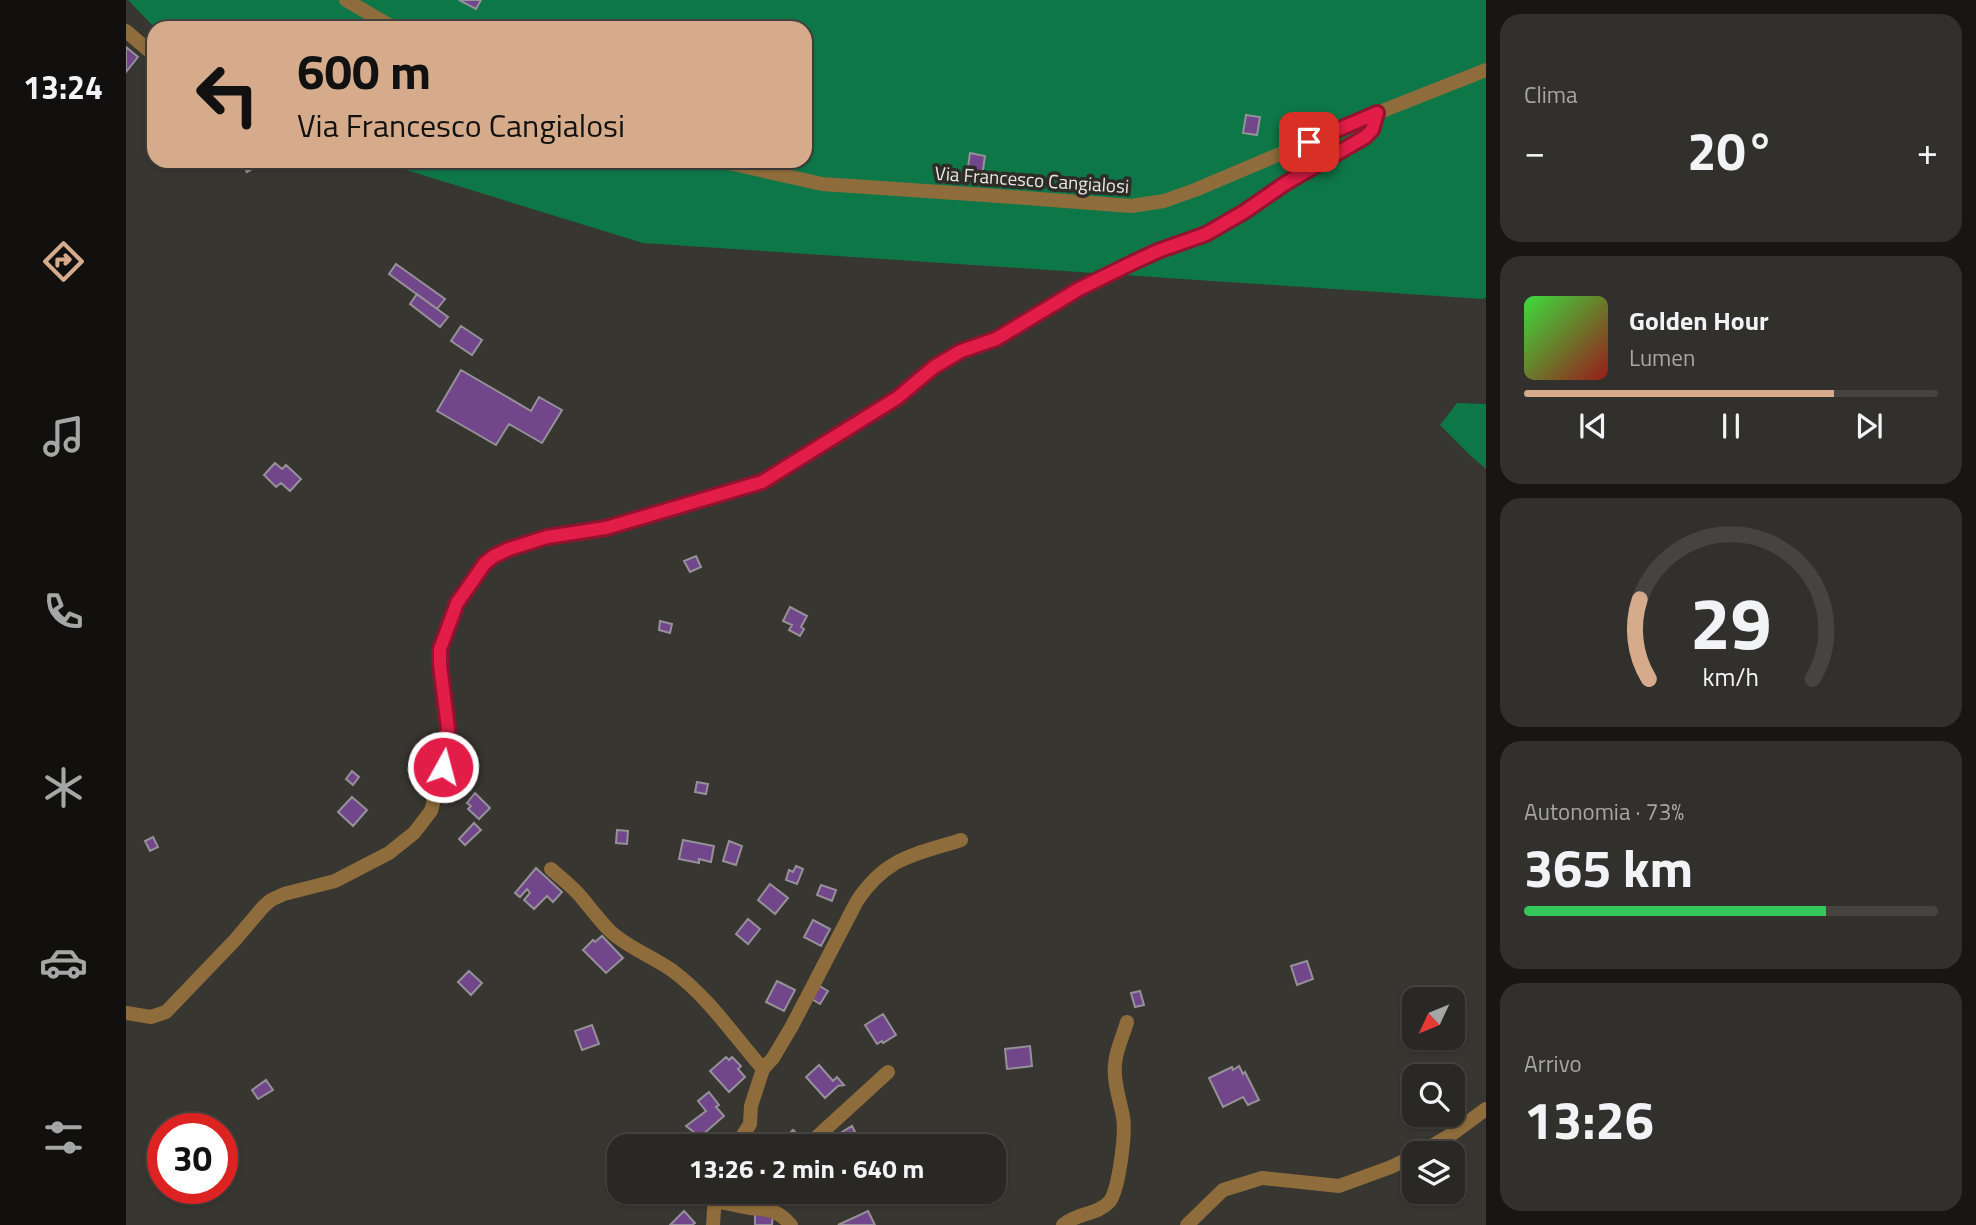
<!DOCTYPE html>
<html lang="it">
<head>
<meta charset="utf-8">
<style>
	body { margin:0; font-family:"Titillium Web",sans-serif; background:#32302c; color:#f1f3f6; height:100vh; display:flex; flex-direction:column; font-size:26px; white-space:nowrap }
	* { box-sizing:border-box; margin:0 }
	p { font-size:23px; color:#a5a6a6 }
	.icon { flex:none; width:38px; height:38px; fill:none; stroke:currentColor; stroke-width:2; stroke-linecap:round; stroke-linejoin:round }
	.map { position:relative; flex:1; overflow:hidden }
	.drawer { display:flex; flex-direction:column; gap:14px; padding:14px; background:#171614; width:490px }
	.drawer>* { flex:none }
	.guide { position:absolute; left:21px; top:21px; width:665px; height:147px; border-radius:21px; box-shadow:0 2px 5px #0004,0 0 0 2px #464441; background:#d6ab8b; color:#111; overflow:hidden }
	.needle { width:46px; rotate:226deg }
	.fabs { position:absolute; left:1276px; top:987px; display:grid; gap:14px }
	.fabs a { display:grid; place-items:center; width:63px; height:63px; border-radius:14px; background:#2a2824; box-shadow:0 2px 5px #0004,0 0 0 2px #464441; font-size:35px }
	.speed { position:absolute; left:21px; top:1113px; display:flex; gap:14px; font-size:35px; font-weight:700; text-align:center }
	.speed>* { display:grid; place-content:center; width:91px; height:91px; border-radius:50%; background:#2a2824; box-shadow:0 2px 5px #0004,0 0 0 2px #464441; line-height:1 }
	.speed .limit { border:10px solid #d22; background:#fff; color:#111 }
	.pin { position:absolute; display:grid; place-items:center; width:60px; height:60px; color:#fff; margin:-30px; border-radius:14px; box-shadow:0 4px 10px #0006 }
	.me { position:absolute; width:77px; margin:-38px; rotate:7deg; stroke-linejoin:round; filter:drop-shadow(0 0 5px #0008) }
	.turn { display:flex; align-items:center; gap:24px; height:147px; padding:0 35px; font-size:32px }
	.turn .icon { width:91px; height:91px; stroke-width:2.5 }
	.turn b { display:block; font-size:49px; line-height:60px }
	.big { font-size:52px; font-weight:700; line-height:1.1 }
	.drawer .card { flex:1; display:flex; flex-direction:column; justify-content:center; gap:10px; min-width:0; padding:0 24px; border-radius:21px; background:#32302c }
	.drawer .dial { align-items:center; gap:0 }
	.dial svg { height:182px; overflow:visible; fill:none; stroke:#464441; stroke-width:7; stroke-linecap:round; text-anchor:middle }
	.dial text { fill:#f1f3f6; stroke:none }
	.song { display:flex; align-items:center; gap:21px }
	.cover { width:84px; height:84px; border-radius:10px; background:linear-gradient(135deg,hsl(120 70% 55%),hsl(0 70% 35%)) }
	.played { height:7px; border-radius:4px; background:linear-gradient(90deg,#d6ab8b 75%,#464441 75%) }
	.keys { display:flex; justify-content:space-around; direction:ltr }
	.heat { display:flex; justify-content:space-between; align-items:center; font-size:38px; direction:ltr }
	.charge { height:10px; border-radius:5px; background:linear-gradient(90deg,#34c759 73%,#464441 0) }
	.trip { position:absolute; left:481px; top:1134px; width:399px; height:70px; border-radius:21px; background:#2a2824; box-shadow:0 2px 5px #0004,0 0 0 2px #464441; font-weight:700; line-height:70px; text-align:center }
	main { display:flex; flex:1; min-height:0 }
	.tab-bar { display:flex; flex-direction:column; width:126px; justify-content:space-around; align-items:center; background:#11100e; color:#a5a6a6 }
	.tab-bar .icon { width:49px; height:49px }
	.tab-bar .selected { color:#d6ab8b }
	.tab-bar b { font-size:32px; color:#f1f3f6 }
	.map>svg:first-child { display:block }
</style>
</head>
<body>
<main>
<nav class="tab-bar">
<b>13:24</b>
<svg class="icon selected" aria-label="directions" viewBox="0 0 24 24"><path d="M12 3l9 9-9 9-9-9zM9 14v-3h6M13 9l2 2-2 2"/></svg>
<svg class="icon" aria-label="music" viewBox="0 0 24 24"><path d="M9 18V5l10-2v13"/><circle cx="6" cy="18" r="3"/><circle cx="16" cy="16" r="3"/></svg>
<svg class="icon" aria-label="phone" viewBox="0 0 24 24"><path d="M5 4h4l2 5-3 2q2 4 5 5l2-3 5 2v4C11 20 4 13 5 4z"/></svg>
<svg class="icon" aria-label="climate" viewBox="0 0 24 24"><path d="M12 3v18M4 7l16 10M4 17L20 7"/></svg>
<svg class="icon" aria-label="car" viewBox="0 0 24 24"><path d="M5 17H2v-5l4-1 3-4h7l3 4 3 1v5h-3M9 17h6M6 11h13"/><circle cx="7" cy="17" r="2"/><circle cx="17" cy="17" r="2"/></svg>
<svg class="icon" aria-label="filters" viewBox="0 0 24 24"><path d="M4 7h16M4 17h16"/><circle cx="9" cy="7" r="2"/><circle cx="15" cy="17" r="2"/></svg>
</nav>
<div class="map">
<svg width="1360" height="1225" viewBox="0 0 1360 1225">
	<rect width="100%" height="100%" fill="#383630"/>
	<path fill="#0e7747" d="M2,0H1360V297L1357,299L517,243L251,161H679V28H29Z
		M1331,403L1360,404V469L1345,456L1314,425Z"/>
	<path fill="#72468a" stroke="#959198" stroke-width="2" d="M333,0H355L350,9Z
		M0,47L12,57L0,72Z
		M1120,115L1134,117L1131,135L1117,133Z
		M844,153L859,156L856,177L841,175Z
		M115,161H134L136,163L121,172Z
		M270,264L319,299L311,309L263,274Z
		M291,294L322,317L314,327L284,304Z
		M335,326L356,340L346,355L325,341Z
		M335,370L405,411L413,397L436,410L416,443L383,424L370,445L311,411Z
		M149,463L156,469L160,465L175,479L164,491L155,483L150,487L138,475Z
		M570,556L575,567L564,572L558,561Z
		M664,607L681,616L675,627L678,629L674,636L663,630L666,625L657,621Z
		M534,621L546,624L544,633L533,630Z
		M226,771L233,777L227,785L220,779Z
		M571,782L582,784L580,794L569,792Z
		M349,793L364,808L353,819L342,809L345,806L341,803Z
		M226,797L241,810L227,826L212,812Z
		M348,823L355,830L339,845L333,839Z
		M491,830L502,831L501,844L490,843Z
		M27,837L32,847L24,851L19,841Z
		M557,840L588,846L585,862L573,859V863L553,859Z
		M603,841L616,846L610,865L597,861Z
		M670,866L677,869L671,884L660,880L663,870L667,872Z
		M410,868L436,892L427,902L421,896L408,909L398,900L404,893L401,889L394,897L389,893Z
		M644,884L662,898L649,914L632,900Z
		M695,885L710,890L706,901L691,895Z
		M622,919L634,929L622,944L610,934Z
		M687,920L704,929L695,946L678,937Z
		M476,936L497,958L480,973L457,950L467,940L469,942Z
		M1181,961L1187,979L1171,985L1165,966Z
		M343,971L356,983L345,995L332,982Z
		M651,981L669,990L658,1011L640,1002Z
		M692,985L702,991L694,1004L684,998Z
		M1014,991L1018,1005L1009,1007L1005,993Z
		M757,1014L770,1035L757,1043L756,1041L751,1044L739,1025Z
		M466,1025L473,1044L456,1050L449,1031Z
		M904,1046L906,1066L881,1069L879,1049Z
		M600,1057L603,1060L606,1057L615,1066L612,1069L619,1077L603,1092L584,1071Z
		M693,1065L707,1081L711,1077L718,1085L712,1086L699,1098L680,1077Z
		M1113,1066L1117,1074L1119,1072L1133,1100L1122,1105L1117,1097L1097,1107L1083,1078L1106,1067L1107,1070Z
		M140,1080L147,1090L132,1099L126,1090Z
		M583,1092L593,1105L590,1107L598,1116L574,1137L560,1126L580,1111L572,1101Z
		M726,1126L736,1146H715L712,1140L719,1136L716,1132Z
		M667,1130L677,1140L670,1146H665L658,1139Z
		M637,1135L651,1146H629Z
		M558,1211L569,1223L566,1225H544Z
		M742,1211L749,1225H712Z
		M629,1213H647L646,1225H629Z"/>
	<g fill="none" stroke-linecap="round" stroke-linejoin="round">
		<path stroke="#8f6c3b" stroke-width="14" d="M220,0L268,28
			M0,31L28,55
			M594,161L696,184L859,195L1005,206L1038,201L1069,190L1251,113L1360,70
			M425,869C435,878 447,887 456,898C465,909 474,921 484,931C502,948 526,956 547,971C583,998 608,1036 637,1069L625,1106L624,1124L610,1146
			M0,1013L25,1017L40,1012L109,940L137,907L145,900L158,894L209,881L263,853L288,833L305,811L317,767L322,728L314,665V649L331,603L360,563L368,556L383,549L421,537L480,528L636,482L771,398L809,367L835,351L870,339L953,289L1006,263L1032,251L1080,235L1118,212L1160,183L1239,137L1246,130L1251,113
			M637,1069L647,1058L666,1026L731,901C760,857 788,855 835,840
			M681,1146L762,1072
			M1294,1153L1326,1134L1360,1109
			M589,1201C601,1203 612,1206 624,1208C643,1210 651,1209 665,1225
			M639,1208L644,1192
			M587,1225L589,1195
			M937,1225C950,1213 972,1215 984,1201C993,1188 1000,1133 997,1117C994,1100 987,1081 989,1064C990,1050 997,1036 1001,1022
			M1061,1225L1097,1190L1136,1178L1213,1186L1265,1167L1288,1156"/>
	</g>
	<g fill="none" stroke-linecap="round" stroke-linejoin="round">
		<g stroke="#92132f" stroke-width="18">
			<path id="route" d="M317,767L322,728L314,665V649L331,603L359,563L368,556L383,549L421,537L480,528L636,482L771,398L808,367L835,351L870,339L953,289L1006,263L1032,251L1080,234L1118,212L1160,183L1239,137L1246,130L1251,113L1183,142"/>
		</g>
		<use href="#route" stroke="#e11d48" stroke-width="12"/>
	</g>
	<g text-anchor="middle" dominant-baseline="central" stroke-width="7" stroke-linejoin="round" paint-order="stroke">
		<g font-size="19" fill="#e7e6e1" stroke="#2e2c26">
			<text transform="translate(906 179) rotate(4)">Via Francesco Cangialosi</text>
		</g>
	</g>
</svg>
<div class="fabs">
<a><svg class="needle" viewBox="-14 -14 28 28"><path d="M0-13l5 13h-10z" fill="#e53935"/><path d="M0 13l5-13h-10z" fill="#a5a6a6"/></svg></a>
<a><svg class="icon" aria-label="search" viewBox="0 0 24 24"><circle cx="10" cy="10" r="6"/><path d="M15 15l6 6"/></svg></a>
<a><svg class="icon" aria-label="layers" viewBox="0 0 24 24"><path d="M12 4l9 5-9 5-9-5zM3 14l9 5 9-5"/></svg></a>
</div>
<div class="speed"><div class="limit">30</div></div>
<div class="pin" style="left:1183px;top:142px;background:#d93025"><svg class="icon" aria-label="arrive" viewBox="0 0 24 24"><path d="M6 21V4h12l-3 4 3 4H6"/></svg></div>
<svg class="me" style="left:317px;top:767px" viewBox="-20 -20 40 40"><circle r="17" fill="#e11d48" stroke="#fff" stroke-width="3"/><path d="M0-11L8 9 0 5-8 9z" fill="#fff"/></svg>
<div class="trip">13:26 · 2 min · 640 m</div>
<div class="guide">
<div class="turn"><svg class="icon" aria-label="left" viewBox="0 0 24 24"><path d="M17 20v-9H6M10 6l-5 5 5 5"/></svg><div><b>600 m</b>Via Francesco Cangialosi</div></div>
</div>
</div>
<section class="drawer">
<div class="card"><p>Clima</p>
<div class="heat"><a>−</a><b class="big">20°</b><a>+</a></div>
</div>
<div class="card">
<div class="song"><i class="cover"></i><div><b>Golden Hour</b><p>Lumen</p></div></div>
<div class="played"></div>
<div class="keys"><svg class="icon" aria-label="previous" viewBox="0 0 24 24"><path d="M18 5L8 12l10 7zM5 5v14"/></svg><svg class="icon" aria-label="pause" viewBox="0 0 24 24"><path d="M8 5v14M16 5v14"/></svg><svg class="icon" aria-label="next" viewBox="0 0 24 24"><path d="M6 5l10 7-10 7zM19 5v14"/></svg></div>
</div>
<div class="card dial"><svg viewBox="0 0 100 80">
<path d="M14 69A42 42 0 1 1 86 69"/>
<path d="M14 69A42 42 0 0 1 10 34" stroke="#d6ab8b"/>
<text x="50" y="56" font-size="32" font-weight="700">29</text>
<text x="50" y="72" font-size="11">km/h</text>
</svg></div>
<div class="card"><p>Autonomia · 73%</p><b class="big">365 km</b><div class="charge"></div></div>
<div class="card"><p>Arrivo</p><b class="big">13:26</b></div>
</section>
</main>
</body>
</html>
